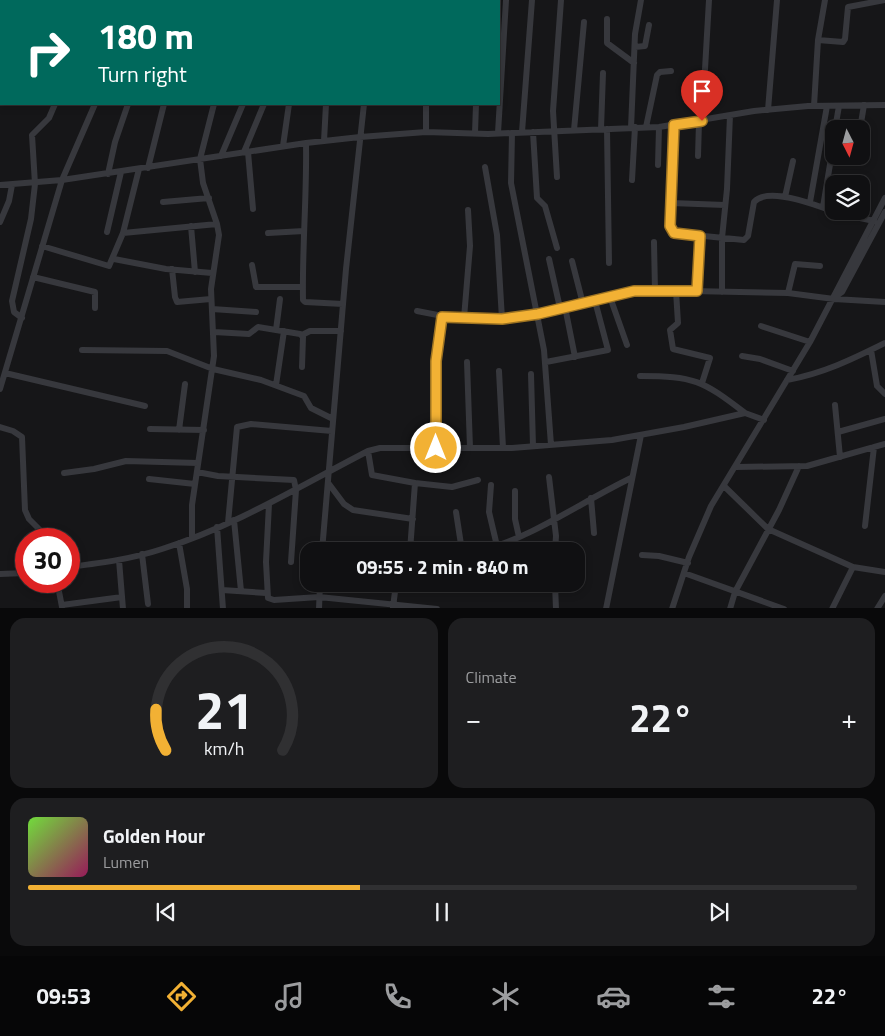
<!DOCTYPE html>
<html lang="en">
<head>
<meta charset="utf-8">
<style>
	body { margin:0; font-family:"Titillium Web",sans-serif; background:#1e1e20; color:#f1f3f6; height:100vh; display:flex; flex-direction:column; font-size:19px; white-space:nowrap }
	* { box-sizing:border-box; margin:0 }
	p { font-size:16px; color:#9c9d9f }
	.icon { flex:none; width:28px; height:28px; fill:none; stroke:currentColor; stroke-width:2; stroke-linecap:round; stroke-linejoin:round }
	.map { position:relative; height:608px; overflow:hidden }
	.panel { display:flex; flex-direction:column; gap:10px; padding:10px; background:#09090a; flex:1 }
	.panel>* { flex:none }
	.top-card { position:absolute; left:0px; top:0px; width:500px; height:105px; box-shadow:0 2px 8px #0003,0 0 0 1px #303032; background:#00695c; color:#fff; overflow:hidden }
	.needle { width:32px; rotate:174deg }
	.fabs { position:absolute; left:825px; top:120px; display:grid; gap:10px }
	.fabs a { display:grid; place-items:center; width:45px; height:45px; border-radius:10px; background:#101012; box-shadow:0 2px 8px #0003,0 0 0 1px #303032; font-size:25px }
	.speed { position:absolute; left:15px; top:528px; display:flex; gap:10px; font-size:25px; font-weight:700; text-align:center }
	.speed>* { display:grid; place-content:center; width:65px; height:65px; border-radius:50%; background:#101012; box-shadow:0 2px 8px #0003,0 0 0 1px #303032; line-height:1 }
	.speed .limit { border:8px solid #d22; background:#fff; color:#111 }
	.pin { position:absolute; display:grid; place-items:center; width:42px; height:42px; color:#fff; margin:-51px -21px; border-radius:50% 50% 50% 0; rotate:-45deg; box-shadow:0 0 5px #0007 }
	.pin .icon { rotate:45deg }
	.me { position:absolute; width:55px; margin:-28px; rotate:0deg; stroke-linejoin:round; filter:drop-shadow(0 0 4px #0008) }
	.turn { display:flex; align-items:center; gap:18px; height:105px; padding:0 15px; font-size:22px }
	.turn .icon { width:65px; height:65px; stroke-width:2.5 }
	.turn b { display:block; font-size:35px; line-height:42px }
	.big { font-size:38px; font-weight:700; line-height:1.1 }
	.panel .tile { flex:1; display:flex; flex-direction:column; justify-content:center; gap:8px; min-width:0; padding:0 18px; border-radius:15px; background:#1e1e20 }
	.panel .dial { align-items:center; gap:0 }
	.dial svg { height:130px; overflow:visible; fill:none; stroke:#303032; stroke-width:7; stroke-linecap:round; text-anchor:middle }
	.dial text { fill:#f1f3f6; stroke:none }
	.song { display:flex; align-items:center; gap:15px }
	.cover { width:60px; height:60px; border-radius:8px; background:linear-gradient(135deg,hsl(100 70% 55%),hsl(330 70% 35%)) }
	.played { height:5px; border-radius:2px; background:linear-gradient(90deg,#f2b134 40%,#303032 40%) }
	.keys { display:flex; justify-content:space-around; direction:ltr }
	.heat { display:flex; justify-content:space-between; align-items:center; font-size:28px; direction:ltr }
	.panel .tiles { flex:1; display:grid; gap:10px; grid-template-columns:1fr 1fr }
	.tile:last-child { grid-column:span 2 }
	.trip { position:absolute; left:300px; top:542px; width:285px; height:50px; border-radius:15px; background:#101012; box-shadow:0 2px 8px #0003,0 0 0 1px #303032; font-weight:700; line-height:50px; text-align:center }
	.dock { display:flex; height:80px; justify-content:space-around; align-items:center; background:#060607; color:#9c9d9f }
	.dock .icon { width:35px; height:35px }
	.dock .active { color:#f2b134 }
	.dock b { font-size:22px; color:#f1f3f6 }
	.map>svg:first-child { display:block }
</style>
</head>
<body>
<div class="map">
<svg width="885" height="609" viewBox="0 0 885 609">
	<rect width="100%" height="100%" fill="#161618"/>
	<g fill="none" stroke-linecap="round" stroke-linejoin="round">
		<path stroke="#37383d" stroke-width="6" d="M322,0L326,1
			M76,1V0
			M144,1V0
			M174,1V0
			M204,1V0
			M247,1V0
			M278,1V0
			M377,1L378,0
			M482,1V0
			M607,19V43L634,63
			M818,40L843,42L845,39L848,7L885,0
			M635,47L645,46L649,25
			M814,106L818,40L825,0
			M768,110L777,0
			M702,121L709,0
			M674,125L670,226L674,233L744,240L748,236L754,202C768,186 816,205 832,211C846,215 860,218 874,221
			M646,127L657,75L660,72L671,71
			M631,128L635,34L641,0
			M601,129L603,73
			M607,129L609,263
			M835,129L839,106
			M860,129L864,105
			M574,130L584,22
			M426,132V104
			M522,132L532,0
			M533,132L537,198L545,206L557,248
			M475,133L476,104
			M498,133L506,0
			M512,133L511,183L544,350L551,445
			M324,141L326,104
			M306,143C307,195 302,248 303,300L305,302L343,304
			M283,146L289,104
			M244,152L264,104
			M248,152L253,209
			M221,156L243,104
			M698,156L699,122
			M855,163L856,156
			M658,165L659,127
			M485,167L497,235L502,319
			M148,168L164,104
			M108,174L115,142L128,104
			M557,177L553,111L561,0
			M632,180L635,127
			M0,185L62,180L306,143L360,137L426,132L488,134L659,127L754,111L808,106L885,105
			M785,197L793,161
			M163,202L209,198
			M810,202L827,106
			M671,203L725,205
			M823,207L834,140
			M0,222L9,201L12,185
			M191,226L195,272
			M107,232L121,172
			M123,233L217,224
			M268,233L304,231
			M654,242L655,291
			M42,246L109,266L123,233L139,169
			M114,259L166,269L212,273
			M549,259L560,308
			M572,261L583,304
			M252,265L256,287H303
			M172,269L175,297L177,302L211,299
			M33,277L95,292V308
			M676,291L678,323L670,330L673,349L710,358L702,383
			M697,291L700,236
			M722,292V238L727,189L730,115
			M788,293L795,264L820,266
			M836,296L842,292L885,212
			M610,297L627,345
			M565,307L575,357
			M212,309L256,312
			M417,311L453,318L502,319L538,314L643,290L788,293L834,299L885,302
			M22,318L14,312L12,301L31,219L35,184L32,135L49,118L55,104
			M464,318L470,246L468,210
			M761,326L810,342
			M276,330L280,299
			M214,332L249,334L258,327L300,334L303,337L302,367
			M302,335L310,331H341
			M82,350L167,351L213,369L261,380L304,396L311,408L333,419
			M871,350L877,386L885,394
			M742,356L760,359L793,371
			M467,362L470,448
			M546,362L608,350L595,301
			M499,371L503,448
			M5,373L145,406
			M531,374L533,446
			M640,376C694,376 702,380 745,413
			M787,380C822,374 853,359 885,343
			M276,385L284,331
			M0,389L62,180L95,104
			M835,405L840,457
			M0,427L13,431L22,437L25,510L29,519L49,539
			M150,429L204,430
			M179,430L185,384
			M838,432L885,419
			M436,448V361L442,317
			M368,451L372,475L415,483L410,551
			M736,467L807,466L885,444
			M197,472L218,476L294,480L296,490L291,562
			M64,473L94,469L126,461L198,463
			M549,477L556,536L555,551
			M149,479L195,484
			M415,483L452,487L478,480
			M329,484L344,504L353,510L413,519
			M491,485L489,512L497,546
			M724,486L768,529L853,567L832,609
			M515,491V519L519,537
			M591,498L594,533
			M269,504L266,562L268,598L274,600L319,597L437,609
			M456,512L462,551
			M234,520L241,591
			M228,523L237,427L251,424L332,431
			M865,526L874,447
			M217,527L223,609
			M192,538V505L214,356L211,289L219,235L217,224L203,183L200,159L214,104
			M179,543L187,589V609
			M322,551L346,269L364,104
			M481,551C535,536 581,502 631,478
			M142,554L148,604
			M642,555L659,556L688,563
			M119,560L123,609
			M69,567C100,563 132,559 162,549C235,526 300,486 368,451L380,448H512L612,440L684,427L745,413L764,420
			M853,567L885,572
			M684,573L784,609
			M0,574L26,573
			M57,581L62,607
			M555,584L556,609
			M222,590L266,593
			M62,605L122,597
			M393,607L396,584
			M319,609L320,584
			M606,609L641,435
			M672,609L689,557L711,506L810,342L885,198
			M730,609L735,592L779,510L799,466
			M877,609L885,596"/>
	</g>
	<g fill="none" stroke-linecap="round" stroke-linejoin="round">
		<g stroke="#9d7322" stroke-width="12">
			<path id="route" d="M436,448V361L442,317L502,319L538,314L634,291H697L700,236L674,233L670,226L674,125L702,121"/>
		</g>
		<use href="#route" stroke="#f2b134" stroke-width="9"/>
	</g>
</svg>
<div class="fabs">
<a><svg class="needle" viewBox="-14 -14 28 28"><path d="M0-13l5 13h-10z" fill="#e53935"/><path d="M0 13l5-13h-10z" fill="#9c9d9f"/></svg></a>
<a><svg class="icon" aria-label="layers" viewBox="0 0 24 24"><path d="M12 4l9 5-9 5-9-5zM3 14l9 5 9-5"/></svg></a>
</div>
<div class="speed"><div class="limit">30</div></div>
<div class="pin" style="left:702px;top:121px;background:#d93025"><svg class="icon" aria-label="arrive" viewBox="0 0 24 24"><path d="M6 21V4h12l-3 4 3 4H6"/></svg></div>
<svg class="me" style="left:436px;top:448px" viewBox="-20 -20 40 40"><circle r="17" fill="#f2b134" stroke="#fff" stroke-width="3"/><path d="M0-11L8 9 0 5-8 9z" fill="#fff"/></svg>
<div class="trip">09:55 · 2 min · 840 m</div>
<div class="top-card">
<div class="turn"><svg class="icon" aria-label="right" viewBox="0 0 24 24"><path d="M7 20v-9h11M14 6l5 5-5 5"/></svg><div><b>180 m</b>Turn right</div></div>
</div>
</div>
<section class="panel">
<div class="tiles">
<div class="tile dial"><svg viewBox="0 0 100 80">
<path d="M14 69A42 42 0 1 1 86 69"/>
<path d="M14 69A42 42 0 0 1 8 44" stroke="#f2b134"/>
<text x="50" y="56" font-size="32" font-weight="700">21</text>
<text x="50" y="72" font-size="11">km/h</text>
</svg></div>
<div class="tile"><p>Climate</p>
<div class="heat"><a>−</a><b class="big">22°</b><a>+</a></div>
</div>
<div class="tile">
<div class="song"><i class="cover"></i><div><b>Golden Hour</b><p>Lumen</p></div></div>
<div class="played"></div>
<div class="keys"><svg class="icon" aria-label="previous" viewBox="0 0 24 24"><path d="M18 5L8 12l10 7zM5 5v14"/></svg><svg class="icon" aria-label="pause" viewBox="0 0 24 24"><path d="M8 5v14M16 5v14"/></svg><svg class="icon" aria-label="next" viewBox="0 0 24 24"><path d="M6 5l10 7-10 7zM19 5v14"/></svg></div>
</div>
</div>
</section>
<nav class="dock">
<b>09:53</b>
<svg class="icon active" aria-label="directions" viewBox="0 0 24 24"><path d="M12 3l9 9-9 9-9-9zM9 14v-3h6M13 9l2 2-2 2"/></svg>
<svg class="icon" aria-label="music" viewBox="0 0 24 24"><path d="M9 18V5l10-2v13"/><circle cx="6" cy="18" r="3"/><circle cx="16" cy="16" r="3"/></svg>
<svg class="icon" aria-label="phone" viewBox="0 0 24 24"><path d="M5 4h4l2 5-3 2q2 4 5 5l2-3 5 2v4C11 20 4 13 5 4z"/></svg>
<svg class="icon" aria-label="climate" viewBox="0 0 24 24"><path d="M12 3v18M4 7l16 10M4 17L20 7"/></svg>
<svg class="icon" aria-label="car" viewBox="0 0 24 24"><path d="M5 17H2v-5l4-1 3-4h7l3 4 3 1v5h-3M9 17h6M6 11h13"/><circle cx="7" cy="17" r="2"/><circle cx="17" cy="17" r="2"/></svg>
<svg class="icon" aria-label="filters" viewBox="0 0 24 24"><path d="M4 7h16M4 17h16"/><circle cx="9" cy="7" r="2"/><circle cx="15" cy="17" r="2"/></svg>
<b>22°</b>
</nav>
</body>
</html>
